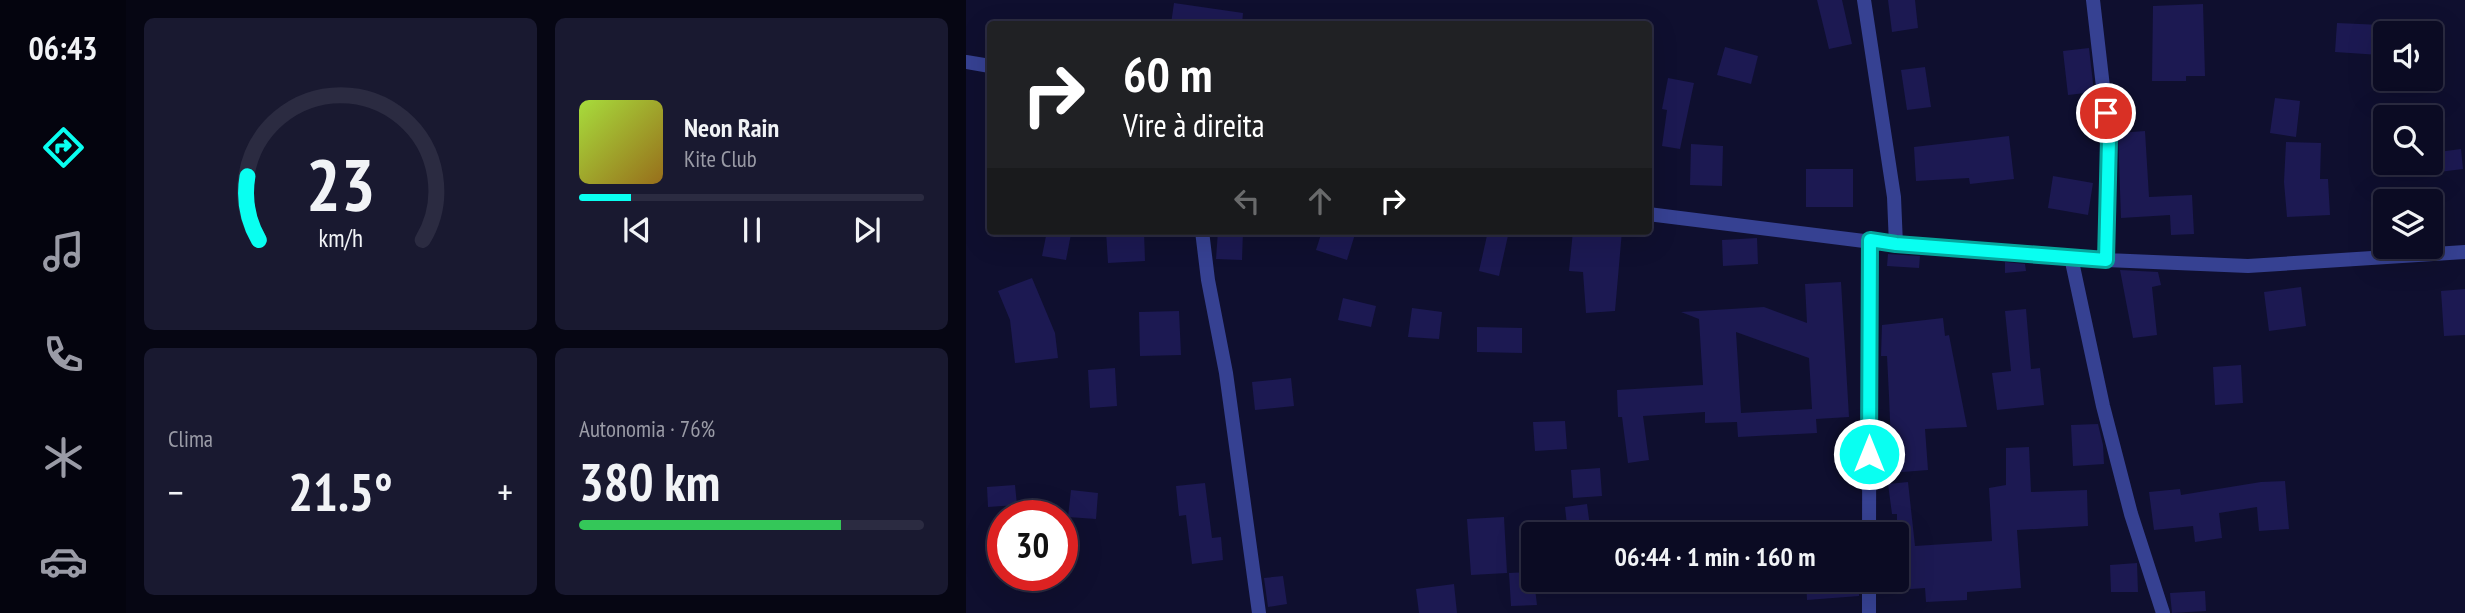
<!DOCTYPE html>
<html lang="pt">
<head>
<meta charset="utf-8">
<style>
	body { margin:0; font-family:"PT Sans Narrow",sans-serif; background:#191930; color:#f1f3f6; height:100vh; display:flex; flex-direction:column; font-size:26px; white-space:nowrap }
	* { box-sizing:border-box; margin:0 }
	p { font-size:23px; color:#9a9ba6 }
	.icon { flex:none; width:38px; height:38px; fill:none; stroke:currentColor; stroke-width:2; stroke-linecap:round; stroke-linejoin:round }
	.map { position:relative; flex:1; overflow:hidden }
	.sheet { display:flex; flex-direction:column; gap:18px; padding:18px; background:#060613; width:840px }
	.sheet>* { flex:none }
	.top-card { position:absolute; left:21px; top:21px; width:665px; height:214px; border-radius:7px; box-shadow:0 7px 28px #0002,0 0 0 2px #2b2b41; background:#202124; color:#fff; overflow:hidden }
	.tools { position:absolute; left:1407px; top:21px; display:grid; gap:14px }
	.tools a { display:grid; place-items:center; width:70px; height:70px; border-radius:7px; background:#0b0b23; box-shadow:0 7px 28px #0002,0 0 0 2px #2b2b41; font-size:35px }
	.speed { position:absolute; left:21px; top:500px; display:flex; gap:14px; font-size:35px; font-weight:700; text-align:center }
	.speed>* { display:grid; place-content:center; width:91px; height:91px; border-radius:50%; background:#0b0b23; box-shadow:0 7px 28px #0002,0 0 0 2px #2b2b41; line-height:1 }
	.speed .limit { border:10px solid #d22; background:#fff; color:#111 }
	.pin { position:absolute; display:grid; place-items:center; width:60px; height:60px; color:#fff; margin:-30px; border:4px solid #fff; border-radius:50%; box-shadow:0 2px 7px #0007 }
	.me { position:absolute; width:77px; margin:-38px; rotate:0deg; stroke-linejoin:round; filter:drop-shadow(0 0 5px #0008) }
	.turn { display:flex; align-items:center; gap:24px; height:147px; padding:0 21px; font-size:32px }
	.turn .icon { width:91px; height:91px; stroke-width:2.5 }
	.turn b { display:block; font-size:49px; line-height:60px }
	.lanes { display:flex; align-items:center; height:66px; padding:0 21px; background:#0003; justify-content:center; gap:35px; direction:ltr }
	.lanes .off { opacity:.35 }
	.big { font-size:52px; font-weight:700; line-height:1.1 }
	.sheet .tile { flex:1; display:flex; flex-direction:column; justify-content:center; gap:10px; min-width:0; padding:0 24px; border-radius:10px; background:#191930 }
	.sheet .dial { align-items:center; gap:0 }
	.dial svg { height:182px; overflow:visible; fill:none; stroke:#2b2b41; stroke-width:7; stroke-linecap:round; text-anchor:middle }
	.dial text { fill:#f1f3f6; stroke:none }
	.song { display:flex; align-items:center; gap:21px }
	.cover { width:84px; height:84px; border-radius:10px; background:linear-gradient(135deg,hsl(80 70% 55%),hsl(40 70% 35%)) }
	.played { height:7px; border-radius:4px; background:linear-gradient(90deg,#09fff1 15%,#2b2b41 15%) }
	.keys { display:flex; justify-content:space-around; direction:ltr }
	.heat { display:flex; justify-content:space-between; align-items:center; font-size:38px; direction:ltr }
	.charge { height:10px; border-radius:5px; background:linear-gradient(90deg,#34c759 76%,#2b2b41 0) }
	.sheet .tiles { flex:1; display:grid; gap:18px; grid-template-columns:repeat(2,1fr) }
	.trip { position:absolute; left:555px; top:522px; width:388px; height:70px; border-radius:7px; background:#0b0b23; box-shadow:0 7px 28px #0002,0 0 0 2px #2b2b41; font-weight:700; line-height:70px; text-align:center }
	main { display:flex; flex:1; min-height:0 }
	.menu { display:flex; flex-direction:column; width:126px; justify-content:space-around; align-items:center; background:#04040e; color:#9a9ba6 }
	.menu .icon { width:49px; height:49px }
	.menu .active { color:#09fff1 }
	.menu b { font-size:32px; color:#f1f3f6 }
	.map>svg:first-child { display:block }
</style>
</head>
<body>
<main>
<nav class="menu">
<b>06:43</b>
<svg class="icon active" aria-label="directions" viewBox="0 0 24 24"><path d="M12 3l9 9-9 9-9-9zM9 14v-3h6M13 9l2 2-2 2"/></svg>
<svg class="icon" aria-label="music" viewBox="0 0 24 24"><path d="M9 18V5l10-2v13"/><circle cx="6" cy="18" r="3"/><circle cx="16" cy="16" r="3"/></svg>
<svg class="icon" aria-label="phone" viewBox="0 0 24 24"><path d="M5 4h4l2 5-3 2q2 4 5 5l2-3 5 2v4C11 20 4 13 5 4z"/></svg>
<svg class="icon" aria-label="climate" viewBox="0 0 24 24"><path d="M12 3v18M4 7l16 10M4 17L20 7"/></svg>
<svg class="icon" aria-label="car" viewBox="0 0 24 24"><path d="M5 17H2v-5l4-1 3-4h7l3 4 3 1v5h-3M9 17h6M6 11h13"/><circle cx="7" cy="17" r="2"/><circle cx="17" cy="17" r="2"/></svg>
</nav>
<section class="sheet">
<div class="tiles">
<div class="tile dial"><svg viewBox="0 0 100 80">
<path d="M14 69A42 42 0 1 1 86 69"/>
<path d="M14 69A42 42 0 0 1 9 41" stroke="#09fff1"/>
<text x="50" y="56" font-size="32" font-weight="700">23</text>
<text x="50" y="72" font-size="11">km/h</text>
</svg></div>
<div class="tile">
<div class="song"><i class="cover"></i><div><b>Neon Rain</b><p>Kite Club</p></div></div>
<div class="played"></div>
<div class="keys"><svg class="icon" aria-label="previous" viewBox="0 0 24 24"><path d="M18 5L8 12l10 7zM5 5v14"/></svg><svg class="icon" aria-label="pause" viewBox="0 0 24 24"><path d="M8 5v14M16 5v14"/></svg><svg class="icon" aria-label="next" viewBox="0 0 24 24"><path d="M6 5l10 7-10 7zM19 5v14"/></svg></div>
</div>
<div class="tile"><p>Clima</p>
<div class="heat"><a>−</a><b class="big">21.5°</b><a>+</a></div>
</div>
<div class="tile"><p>Autonomia · 76%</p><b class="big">380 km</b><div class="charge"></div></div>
</div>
</section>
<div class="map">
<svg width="1499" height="613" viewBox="0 0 1499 613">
	<rect width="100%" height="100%" fill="#0f0f2f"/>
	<path fill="#1c1952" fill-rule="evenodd" d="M851,0H876L886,44L863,49Z
		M922,0H949L952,28L926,32Z
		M208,3L277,13L276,24H205Z
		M1237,4L1239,76H1220V81H1186L1187,6Z
		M1371,23L1416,25L1414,55L1369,52Z
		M759,47L792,56L785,84L751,75Z
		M1123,48L1128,92L1102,95L1097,51Z
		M959,67L965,107L941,110L935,70Z
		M702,78L728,83L714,149L696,146L701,110L696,109Z
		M1309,98L1334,101L1330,137L1304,133Z
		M1179,131L1183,197L1226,195L1228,234L1205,235L1204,215L1155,218L1152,133Z
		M1043,136L1048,179L1004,184L1003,178L950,181L948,147Z
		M1320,142L1355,143L1354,179H1362L1364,215L1321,217L1318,182Z
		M725,144L757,146L756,186L724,185Z
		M1495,149L1497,169L1465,173V153Z
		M840,169H887V207H840Z
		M1087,176L1127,183L1122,215L1082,208Z
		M81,231L105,234L100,260L76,256Z
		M140,231H178L179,261L142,263Z
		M252,231H277L276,260L250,259Z
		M356,231H390L381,260L350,250Z
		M522,231H543L533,276L513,271Z
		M607,231H656L649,311L620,313L617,272L603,271Z
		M791,238L792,264L757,266L756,240Z
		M922,254L954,256L953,268L921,266Z
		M1039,262L1059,264L1060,271L1039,273Z
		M1154,270L1192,272L1195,285L1186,287L1191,335L1167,338Z
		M66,278L89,333L92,358L49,363L44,320L32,291Z
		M875,282L883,417L850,419L851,433L772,437L771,422L739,423V412L677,416L683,460L662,463L656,417H652L651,390L737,385L733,319L715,312L798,307L841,323L839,284ZM770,332L843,358L846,409L775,413Z
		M1335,287L1340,326L1303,331L1298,292Z
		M1499,289V335L1478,336L1475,291Z
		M377,298L410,306L405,327L372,320Z
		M446,308L476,312L473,339L442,337Z
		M1060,309L1065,369L1074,368L1078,405L1031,410L1026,373L1045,371L1039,311Z
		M213,311L215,355L174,356L173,312Z
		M977,318L979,336L983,335L1001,427L959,429L962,470L924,473L922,445L925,444L923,396L921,356H915L916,325Z
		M511,327L556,328V353L511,352Z
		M1275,365L1277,403L1249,405L1247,367Z
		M149,368L151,406L124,408L122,370Z
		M325,378L328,406L289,410L286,382Z
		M599,421L601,449L569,451L567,422Z
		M1132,424L1137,445L1138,464L1107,466L1105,425Z
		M1063,447L1065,492L1121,490L1122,526L1051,530L1055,588L1001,592V600L960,602L959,588L931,590V514H926L922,484L942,482L949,546L1026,541L1023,488L1040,485V448Z
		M634,468L636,496L607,498L605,470Z
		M1319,481L1323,529L1293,531L1291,507L1253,513L1256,538L1229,542L1227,526L1188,530L1183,492L1214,489L1215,495L1295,482Z
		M239,483L246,538L255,537L257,560L226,564L220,515L213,516L210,486Z
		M49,485L51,505L22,507L21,487Z
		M105,490L132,493L130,519L102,517Z
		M621,504L625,534H602L599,507Z
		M538,517L541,573L505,575L501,519Z
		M1171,563L1172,592H1145L1144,565Z
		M567,572L571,605L545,606L543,573Z
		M317,576L321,604L302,607L298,578Z
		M840,579H893V596L841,600Z
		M488,584L491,613H453L450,589Z
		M1239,591L1240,611L1206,613L1204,593Z"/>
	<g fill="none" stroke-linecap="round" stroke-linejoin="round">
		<path stroke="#364192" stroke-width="14" d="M898,0L928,197L930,245
			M1127,0L1143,139L1140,260
			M0,62L24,66
			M682,214L930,245L1140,260L1282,266L1499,252
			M236,231L242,280L260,373L293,613
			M1105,257L1137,406L1165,514L1197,613
			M903,534L904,240
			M903,613V579"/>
	</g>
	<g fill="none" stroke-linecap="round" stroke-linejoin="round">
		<g stroke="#06a69d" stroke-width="18">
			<path id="route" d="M903,454L904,240L930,244L1140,260L1143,139L1140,113"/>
		</g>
		<use href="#route" stroke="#09fff1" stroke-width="12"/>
	</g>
</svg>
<div class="tools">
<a><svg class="icon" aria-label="sound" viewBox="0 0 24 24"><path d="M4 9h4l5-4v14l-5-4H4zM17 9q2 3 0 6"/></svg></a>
<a><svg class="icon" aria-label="search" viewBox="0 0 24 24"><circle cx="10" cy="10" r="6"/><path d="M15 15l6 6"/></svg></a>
<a><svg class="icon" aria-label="layers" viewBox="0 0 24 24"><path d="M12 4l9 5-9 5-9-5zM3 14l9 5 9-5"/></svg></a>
</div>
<div class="speed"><div class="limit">30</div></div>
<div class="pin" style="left:1140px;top:113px;background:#d93025"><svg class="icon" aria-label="arrive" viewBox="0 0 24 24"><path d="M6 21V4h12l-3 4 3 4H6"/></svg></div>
<svg class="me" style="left:903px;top:454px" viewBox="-20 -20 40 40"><circle r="17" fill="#09fff1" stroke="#fff" stroke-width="3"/><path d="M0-11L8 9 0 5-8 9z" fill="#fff"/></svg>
<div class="trip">06:44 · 1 min · 160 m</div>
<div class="top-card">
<div class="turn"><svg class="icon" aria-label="right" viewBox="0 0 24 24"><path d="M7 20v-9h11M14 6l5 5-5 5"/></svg><div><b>60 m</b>Vire à direita</div></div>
<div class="lanes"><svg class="icon off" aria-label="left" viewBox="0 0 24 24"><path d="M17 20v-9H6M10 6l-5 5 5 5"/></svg><svg class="icon off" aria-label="ahead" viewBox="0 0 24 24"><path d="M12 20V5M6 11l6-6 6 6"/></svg><svg class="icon" aria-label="right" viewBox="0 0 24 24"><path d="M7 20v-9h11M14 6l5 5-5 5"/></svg></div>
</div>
</div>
</main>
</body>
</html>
